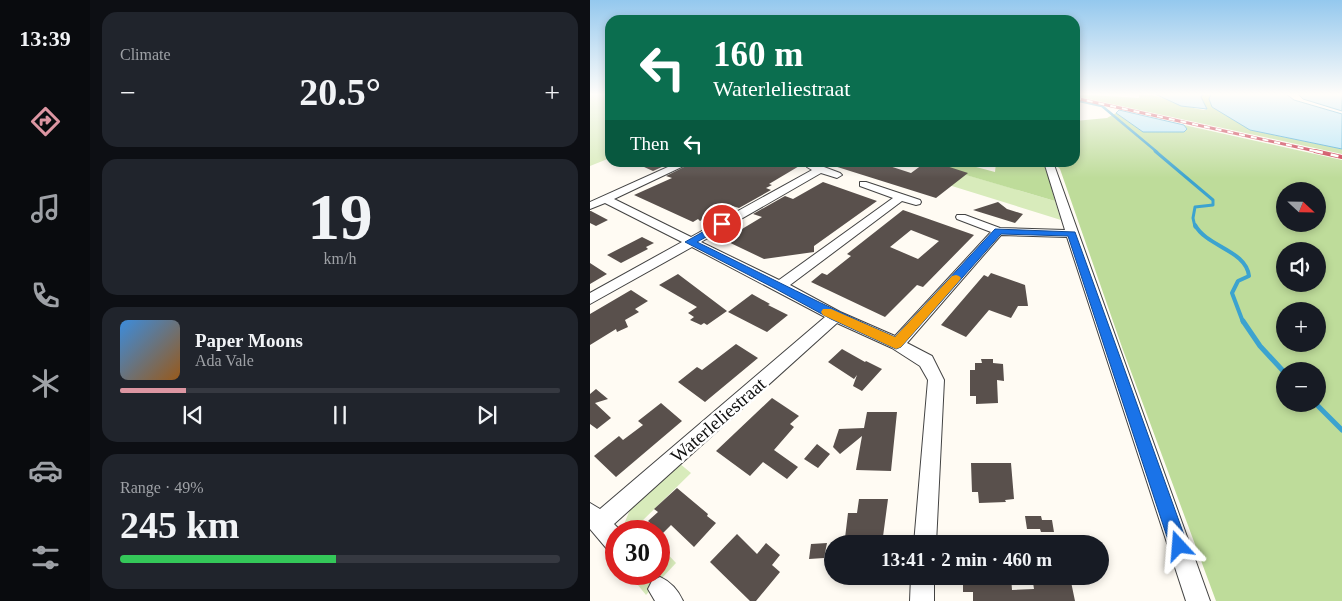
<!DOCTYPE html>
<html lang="en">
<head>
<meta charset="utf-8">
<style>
	body { margin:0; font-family:Georgia,serif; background:#20242c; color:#f1f3f6; height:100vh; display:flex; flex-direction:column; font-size:19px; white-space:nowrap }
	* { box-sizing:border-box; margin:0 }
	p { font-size:16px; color:#9ea1a6 }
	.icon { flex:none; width:28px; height:28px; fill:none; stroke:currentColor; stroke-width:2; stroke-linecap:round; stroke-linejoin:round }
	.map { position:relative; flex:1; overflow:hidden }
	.details { display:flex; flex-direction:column; gap:12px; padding:12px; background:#0d0f14; width:500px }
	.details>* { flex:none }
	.banner { position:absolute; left:15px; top:15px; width:475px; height:152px; border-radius:15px; box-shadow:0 2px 8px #0003; background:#0b6e4f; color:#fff; overflow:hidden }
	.needle { width:32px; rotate:112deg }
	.fabs { position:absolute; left:686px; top:182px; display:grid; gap:10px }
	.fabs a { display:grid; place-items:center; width:50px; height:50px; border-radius:50%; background:#171b24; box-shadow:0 2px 8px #0003; font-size:25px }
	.speed { position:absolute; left:15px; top:520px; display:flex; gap:10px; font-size:25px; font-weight:700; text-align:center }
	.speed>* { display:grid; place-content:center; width:65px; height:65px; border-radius:50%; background:#171b24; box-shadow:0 2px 8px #0003; line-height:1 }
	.speed .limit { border:8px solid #d22; background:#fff; color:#111 }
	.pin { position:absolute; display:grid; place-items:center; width:42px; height:42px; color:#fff; margin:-21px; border:2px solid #fff; border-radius:50%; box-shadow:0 1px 5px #0007 }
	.me { position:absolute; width:55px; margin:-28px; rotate:341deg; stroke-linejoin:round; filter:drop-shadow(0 0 4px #0008) }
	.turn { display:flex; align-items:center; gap:18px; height:105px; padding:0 25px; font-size:22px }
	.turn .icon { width:65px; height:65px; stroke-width:2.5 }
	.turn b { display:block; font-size:35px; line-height:42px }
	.then { display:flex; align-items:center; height:48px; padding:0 25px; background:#0003; gap:10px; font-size:19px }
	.big { font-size:38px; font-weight:700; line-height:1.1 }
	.details .widget { flex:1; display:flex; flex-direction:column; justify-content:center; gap:8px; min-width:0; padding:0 18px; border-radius:15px; background:#20242c }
	.details .dial { align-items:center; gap:0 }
	.dial b { font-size:65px; line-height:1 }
	.song { display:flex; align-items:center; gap:15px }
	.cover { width:60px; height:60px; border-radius:8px; background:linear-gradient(135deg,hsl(210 70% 55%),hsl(30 70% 35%)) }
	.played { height:5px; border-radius:2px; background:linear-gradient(90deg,#dc96a2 15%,#363941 15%) }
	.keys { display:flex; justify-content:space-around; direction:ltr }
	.heat { display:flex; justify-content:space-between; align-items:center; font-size:28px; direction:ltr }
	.charge { height:8px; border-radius:4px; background:linear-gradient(90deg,#34c759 49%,#363941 0) }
	.trip { position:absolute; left:234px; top:535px; width:285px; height:50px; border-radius:25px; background:#171b24; box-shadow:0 2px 8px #0003; font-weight:700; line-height:50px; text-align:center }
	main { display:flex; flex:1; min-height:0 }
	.menu { display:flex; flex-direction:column; width:90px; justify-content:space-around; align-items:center; background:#090b0e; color:#9ea1a6 }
	.menu .icon { width:35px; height:35px }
	.menu .active { color:#dc96a2 }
	.menu b { font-size:22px; color:#f1f3f6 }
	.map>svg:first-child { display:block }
</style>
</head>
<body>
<main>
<nav class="menu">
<b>13:39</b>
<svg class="icon active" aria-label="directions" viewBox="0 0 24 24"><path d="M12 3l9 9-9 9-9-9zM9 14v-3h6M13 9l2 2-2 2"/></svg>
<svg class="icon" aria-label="music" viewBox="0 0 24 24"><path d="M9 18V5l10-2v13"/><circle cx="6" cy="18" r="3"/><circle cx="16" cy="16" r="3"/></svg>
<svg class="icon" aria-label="phone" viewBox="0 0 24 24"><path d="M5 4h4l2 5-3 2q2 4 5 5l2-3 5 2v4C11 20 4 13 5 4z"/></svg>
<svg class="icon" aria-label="climate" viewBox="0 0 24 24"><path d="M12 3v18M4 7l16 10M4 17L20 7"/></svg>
<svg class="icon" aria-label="car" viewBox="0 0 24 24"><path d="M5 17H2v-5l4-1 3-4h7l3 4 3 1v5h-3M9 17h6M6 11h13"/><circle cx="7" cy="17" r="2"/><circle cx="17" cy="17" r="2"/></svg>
<svg class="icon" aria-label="filters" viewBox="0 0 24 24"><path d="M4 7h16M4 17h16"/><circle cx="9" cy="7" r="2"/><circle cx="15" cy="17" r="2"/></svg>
</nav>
<section class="details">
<div class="widget"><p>Climate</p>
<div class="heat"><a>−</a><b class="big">20.5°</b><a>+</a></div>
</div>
<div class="widget dial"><b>19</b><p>km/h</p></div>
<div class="widget">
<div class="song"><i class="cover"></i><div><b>Paper Moons</b><p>Ada Vale</p></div></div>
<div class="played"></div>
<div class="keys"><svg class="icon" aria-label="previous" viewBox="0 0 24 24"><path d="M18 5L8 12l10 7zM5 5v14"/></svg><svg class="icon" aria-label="pause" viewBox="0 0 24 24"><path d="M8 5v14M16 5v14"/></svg><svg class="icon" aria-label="next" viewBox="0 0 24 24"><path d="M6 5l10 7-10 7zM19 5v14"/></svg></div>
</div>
<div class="widget"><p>Range · 49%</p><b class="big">245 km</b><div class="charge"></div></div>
</section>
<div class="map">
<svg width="752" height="601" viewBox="0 0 752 601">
	<rect width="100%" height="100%" fill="#fffbf3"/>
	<path fill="#d8ebbb" d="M0,94H20V158L0,166Z
		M363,171L465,201L471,220L349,182Z
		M89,463L101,473L49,524L56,531H39L35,522L41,507Z
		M69,545L86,563L56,595L39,574H69Z"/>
	<path fill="#bedc9a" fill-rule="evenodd" d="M485,94L549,98V94C572,94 591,107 614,110L617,109L611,97L613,94H621L619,99L660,130L752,149V154L485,96Z
		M526,113L553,132L594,131V125L752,160V601H626L533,350L470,169L464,163L485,162V132H487L485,121L517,118ZM695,191H728V224H695ZM695,251H728V284H695ZM695,311H728V344H695ZM695,371H728V404H695Z
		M335,163H371L405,172L406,163H452L456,168L465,201Z"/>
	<path fill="#b6e5f7" stroke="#3ca3cf" d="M565,94H613L611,97L617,109L591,106Z
		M621,94H696L704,100L752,114V149L660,130L622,107L619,99Z
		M708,94H752V111L713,99Z
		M529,110L594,125L597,129L594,132H553L526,113Z"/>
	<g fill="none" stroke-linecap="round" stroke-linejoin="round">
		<path stroke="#3ca3cf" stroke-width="2.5" d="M485,100L512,106L567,152"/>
		<path stroke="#3ca3cf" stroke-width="3" d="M565,151L623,200V205L605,207L603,218L605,227"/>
		<path stroke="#3ca3cf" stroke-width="4" d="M605,225C617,247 656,250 659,276L648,281L642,293L653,322"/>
		<path stroke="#3ca3cf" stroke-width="5" d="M653,321L670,346L695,373
			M726,404L752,430"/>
	</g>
	<path fill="#59504c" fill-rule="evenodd" d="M43,162H83L63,171Z
		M104,162H216L179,184L182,185L176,188L181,190L149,208L139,205L110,221L108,219L103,222L44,195L82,178L76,176Z
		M242,162H287L321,173L336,162H344L378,173L346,198L241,165Z
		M233,182L287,201L224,246V252L174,259L130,238L142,231L147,232L172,217L163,214L195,196L203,199Z
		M408,202L417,209L433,214L425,223L383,210Z
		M313,210L384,235L333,287L327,285L295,317L221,282L232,273L237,275L261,256L257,254ZM321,230L349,241L328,259L300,247Z
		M0,211H1L18,220L6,226L0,223Z
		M52,237L64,243L56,247L58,249L31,263L17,255Z
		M0,263L17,274L0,284Z
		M401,273L435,285L438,306H428L421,318L399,310L376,337L351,325L394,275L398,277Z
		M88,274L137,311L117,325L114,323L111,325L100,320L104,317L98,313L107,307L69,285Z
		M41,290L58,301L45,309L49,312L35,320L38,327L27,332L26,329L0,345V314Z
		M162,294L180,304L178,305L198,315L177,332L138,312Z
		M146,344L168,358L115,402L88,382L107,367L112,370Z
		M252,349L275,362L276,361L292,369L272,391L263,386L267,375L264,379L238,362Z
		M391,359H403V363L413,364L414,381L407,380L408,403L386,404V396H380V370H385V363H392Z
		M6,389L18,399L5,403L21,418L7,429L0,424V394Z
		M182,398L209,416L200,424L204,427L184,450L208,467L197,479L173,462L160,476L126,451Z
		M71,403L92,421L26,477L4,456L29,436L33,440L53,425L48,421Z
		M277,412H307L301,471L266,470L272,436L250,454L243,447L249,429L274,428Z
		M227,444L240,454L228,468L214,459Z
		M381,463H421L424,499L415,500L416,502L389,503L388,492H382Z
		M87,488L118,514L117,516L126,523L104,547L81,525L72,534L58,521L68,512L64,509Z
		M269,499H298L292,544H262L264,538H255L258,513H267Z
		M435,516H451L452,520H462L464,532H451L450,529H437Z
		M147,534L167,554L176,543L190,555L182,565L190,572L166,601H160L120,562Z
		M237,543L234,558L219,559L221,544Z
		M373,576H421L422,590L444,589L442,576L480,577L485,601H383V592H373Z"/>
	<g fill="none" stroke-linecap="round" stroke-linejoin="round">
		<g stroke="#434343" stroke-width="2">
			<path id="minor" d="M89,162H102L24,199L101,237L222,170L217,167L219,165L234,167L250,173L252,175L247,178L231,173L111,242L189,280L303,198L270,186V182H276L330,200L331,202L330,204L326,205L312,201L200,285L250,312L305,336L401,232L367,219L366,217L367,215H375L410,228L475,230L454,162H463L620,601H596L477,237L411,235L317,343L342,356L354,380L346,544H324L338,380L330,366L302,348L247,323L24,524L31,531H26V551L17,549L0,529V503L10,509L235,317L102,247L0,304V293L92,242L15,203L0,209V202Z
				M321,576H344V601H320Z
				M70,577C81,582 88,590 93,601H65L58,589L62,581Z"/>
		</g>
		<use href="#minor" fill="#fff" fill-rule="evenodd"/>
		<g stroke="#c3253c" stroke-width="3">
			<path id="rail-far1" d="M485,98L730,152"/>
		</g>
		<g stroke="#c3253c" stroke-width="4">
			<path id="rail" d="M725,151L752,157"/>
		</g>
		<use href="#rail-far1" stroke="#fff" stroke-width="2" stroke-dasharray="6" stroke-linecap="butt"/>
		<use href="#rail" stroke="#fff" stroke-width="2.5" stroke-dasharray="8" stroke-linecap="butt"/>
	</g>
	<linearGradient id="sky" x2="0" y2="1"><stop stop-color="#94c8ee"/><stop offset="0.53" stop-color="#fffdfa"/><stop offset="1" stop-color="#fffdfa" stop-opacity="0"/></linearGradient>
	<rect width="752" height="178" fill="url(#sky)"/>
	<path fill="#1a73e8" stroke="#114b97" d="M132,221L137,224L136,226L107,242C173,274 238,308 305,337L405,229L485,232L598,546L596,552L589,555L583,552L580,546L478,236L411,234L311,347L306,349L241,319L186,289L95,242Z"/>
	<path fill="#f59e0b" d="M366,275L369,276L371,278L369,281L311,347L306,349L233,315L231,312L233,309H241L305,337L362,276Z"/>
	<g text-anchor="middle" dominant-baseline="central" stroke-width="5" stroke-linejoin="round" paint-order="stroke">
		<g font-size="19" fill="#101010" stroke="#fff">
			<text transform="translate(128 420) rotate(-41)">Waterleliestraat</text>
		</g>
	</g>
</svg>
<div class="fabs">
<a><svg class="needle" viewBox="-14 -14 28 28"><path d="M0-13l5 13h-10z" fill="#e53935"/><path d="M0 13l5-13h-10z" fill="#9ea1a6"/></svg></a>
<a><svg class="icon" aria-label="sound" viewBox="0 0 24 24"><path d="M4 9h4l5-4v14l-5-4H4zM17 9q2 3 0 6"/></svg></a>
<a>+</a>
<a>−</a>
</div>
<div class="speed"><div class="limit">30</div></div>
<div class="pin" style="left:132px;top:224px;background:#d93025"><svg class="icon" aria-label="arrive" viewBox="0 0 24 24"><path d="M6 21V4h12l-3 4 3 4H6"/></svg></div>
<svg class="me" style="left:589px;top:546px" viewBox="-20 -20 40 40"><path d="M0-17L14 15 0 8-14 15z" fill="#1a73e8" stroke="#fff" stroke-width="4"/></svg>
<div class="trip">13:41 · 2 min · 460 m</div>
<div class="banner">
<div class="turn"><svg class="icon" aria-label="left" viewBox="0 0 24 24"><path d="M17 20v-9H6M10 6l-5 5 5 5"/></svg><div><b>160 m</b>Waterleliestraat</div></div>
<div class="then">Then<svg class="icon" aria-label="left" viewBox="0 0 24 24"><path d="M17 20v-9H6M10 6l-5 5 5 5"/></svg></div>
</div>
</div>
</main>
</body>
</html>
